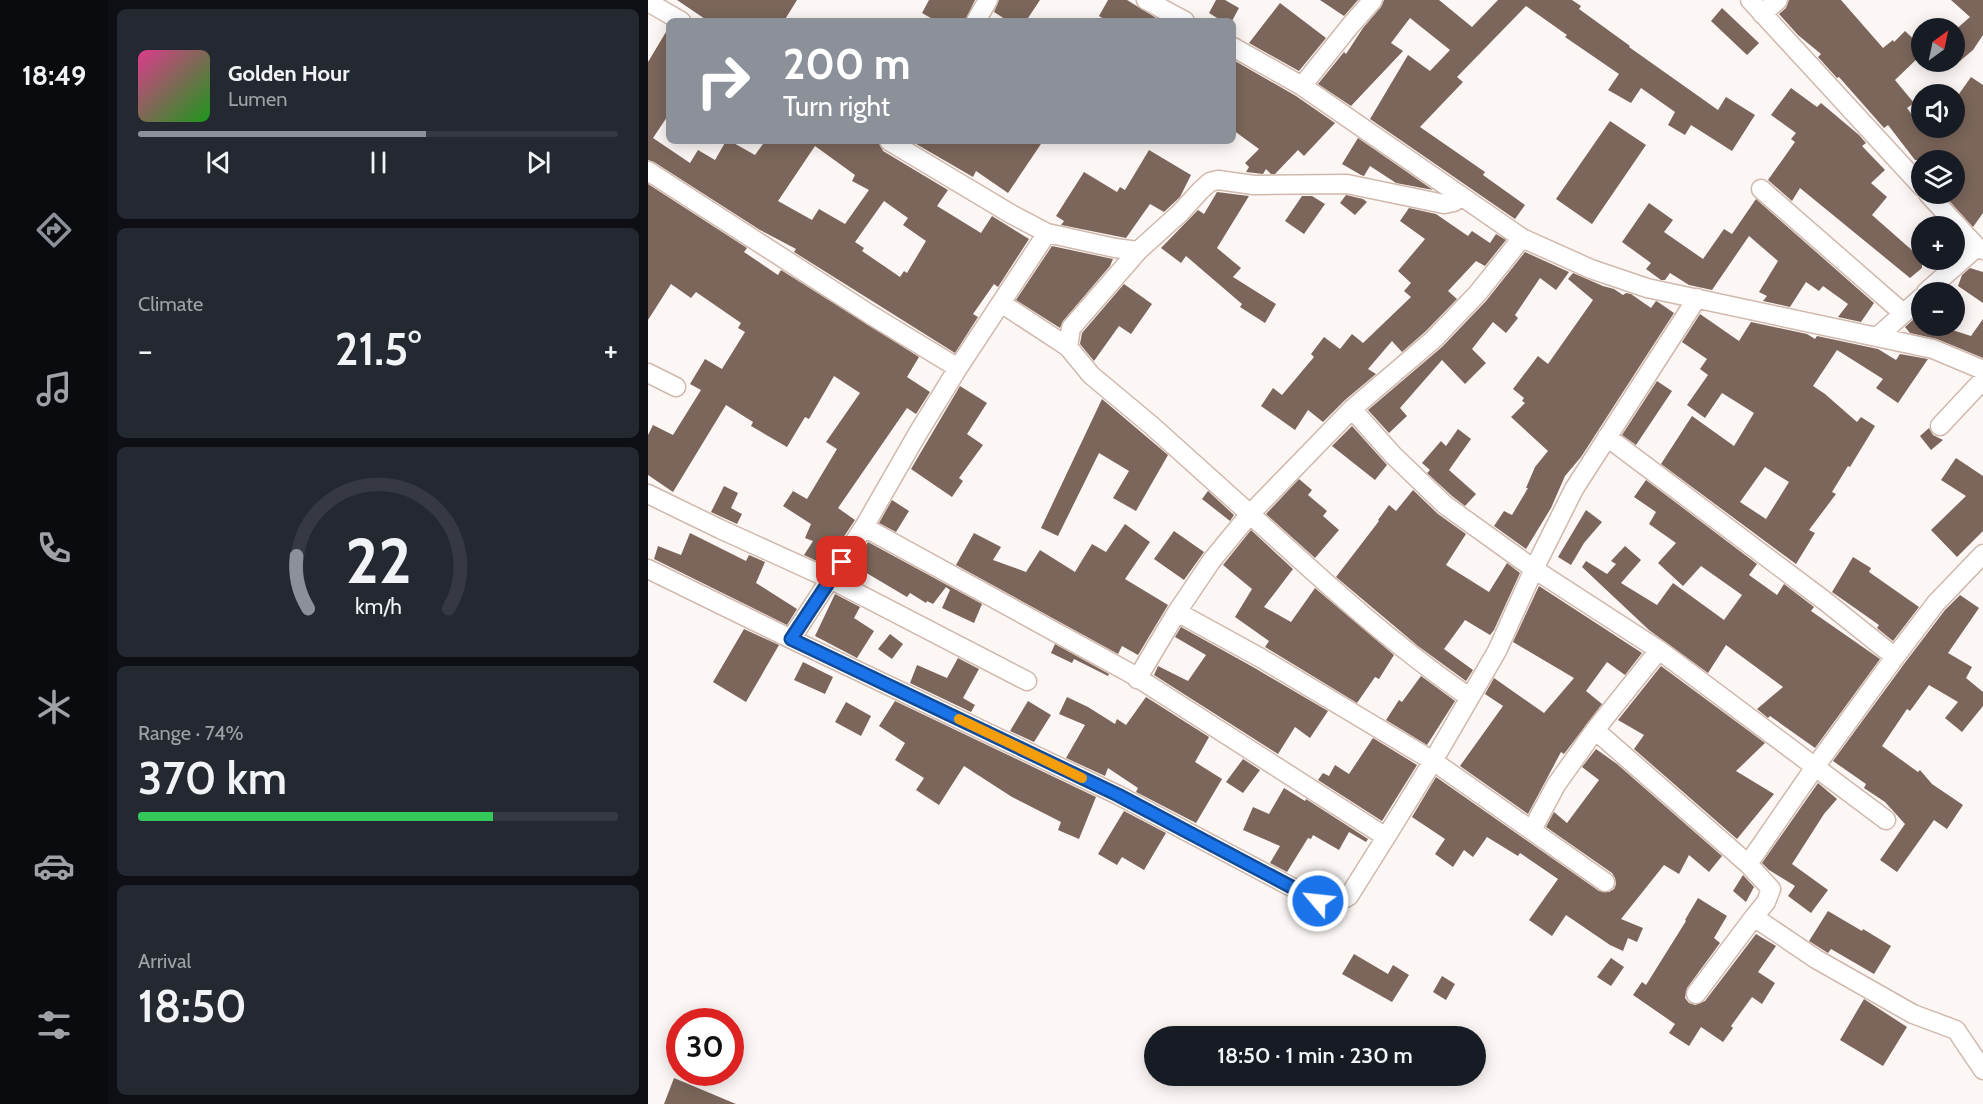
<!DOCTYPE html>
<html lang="en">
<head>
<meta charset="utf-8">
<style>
	body { margin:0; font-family:Cabin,sans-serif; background:#242831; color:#f1f3f6; height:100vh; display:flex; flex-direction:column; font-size:22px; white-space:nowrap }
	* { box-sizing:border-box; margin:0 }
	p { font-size:20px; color:#9ea1a6 }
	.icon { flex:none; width:33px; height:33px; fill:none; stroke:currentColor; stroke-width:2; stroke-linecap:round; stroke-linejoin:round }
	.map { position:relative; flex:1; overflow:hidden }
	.drawer { display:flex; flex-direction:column; gap:9px; padding:9px; background:#0d0f14; width:540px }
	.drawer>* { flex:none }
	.guide { position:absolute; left:18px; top:18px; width:570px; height:126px; border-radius:9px; box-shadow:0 3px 15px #0003; background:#8c9099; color:#fff; overflow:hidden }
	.needle { width:39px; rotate:33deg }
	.buttons { position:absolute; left:1263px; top:18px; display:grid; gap:12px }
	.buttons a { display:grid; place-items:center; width:54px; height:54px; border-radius:50%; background:#171b24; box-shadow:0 3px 15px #0003; font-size:30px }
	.speed { position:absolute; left:18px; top:1008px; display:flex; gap:12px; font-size:30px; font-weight:700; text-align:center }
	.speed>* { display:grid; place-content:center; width:78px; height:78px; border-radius:50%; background:#171b24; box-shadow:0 3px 15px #0003; line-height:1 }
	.speed .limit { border:9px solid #d22; background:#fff; color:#111 }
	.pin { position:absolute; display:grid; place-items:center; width:51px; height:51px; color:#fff; margin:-26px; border-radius:12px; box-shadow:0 3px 9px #0006 }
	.me { position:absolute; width:66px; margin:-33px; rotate:298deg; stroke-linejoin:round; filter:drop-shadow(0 0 4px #0008) }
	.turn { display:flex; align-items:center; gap:21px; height:126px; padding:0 18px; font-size:27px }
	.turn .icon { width:78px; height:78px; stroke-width:2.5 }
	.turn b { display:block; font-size:42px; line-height:51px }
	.big { font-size:45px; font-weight:600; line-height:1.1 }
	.drawer .widget { flex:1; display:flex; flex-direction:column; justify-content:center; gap:9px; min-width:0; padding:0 21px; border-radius:9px; background:#242831 }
	.drawer .dial { align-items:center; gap:0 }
	.dial svg { height:156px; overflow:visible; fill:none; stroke:#363941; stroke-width:7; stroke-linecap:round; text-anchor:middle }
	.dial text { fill:#f1f3f6; stroke:none }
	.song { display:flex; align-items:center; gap:18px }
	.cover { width:72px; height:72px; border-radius:9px; background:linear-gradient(135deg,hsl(330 70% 55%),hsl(120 70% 35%)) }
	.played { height:6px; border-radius:3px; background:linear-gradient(90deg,#8c9099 60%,#363941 60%) }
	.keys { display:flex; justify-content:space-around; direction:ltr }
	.heat { display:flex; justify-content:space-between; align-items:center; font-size:33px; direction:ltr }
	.charge { height:9px; border-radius:4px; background:linear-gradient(90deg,#34c759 74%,#363941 0) }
	.trip { position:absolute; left:496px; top:1026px; width:342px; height:60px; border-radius:30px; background:#171b24; box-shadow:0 3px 15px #0003; font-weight:600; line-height:60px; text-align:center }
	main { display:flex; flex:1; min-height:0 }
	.tab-bar { display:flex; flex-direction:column; width:108px; justify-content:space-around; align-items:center; background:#090b0e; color:#9ea1a6 }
	.tab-bar .icon { width:42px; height:42px }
	.tab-bar .active { color:#8c9099 }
	.tab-bar b { font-size:27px; color:#f1f3f6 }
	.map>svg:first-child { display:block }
</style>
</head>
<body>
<main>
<nav class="tab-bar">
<b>18:49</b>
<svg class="icon active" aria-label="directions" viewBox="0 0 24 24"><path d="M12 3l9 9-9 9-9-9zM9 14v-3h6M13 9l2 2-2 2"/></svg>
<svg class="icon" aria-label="music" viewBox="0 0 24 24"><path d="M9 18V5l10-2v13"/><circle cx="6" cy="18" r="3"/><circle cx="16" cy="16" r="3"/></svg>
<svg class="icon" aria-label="phone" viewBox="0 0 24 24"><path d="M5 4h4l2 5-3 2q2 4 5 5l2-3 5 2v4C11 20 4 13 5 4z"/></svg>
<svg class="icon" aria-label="climate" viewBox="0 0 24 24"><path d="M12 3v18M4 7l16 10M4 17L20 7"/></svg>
<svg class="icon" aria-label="car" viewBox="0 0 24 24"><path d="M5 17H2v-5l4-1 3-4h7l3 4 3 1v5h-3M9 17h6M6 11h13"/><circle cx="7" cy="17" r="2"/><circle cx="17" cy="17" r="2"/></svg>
<svg class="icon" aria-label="filters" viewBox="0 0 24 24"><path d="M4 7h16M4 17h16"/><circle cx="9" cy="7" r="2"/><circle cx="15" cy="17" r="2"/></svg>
</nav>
<section class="drawer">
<div class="widget">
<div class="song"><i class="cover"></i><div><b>Golden Hour</b><p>Lumen</p></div></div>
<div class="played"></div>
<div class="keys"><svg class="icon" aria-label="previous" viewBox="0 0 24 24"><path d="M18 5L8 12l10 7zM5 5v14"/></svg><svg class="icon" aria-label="pause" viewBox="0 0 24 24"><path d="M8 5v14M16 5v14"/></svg><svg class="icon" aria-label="next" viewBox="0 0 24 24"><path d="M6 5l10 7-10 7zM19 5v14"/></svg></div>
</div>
<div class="widget"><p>Climate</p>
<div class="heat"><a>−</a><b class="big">21.5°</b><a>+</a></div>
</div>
<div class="widget dial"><svg viewBox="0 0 100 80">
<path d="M14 69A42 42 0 1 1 86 69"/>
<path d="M14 69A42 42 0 0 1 8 42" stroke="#8c9099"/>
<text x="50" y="56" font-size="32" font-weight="700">22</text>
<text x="50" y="72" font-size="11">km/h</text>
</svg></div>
<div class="widget"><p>Range · 74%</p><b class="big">370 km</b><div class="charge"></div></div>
<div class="widget"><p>Arrival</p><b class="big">18:50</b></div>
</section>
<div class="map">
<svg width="1335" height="1104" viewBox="0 0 1335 1104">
	<rect width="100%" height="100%" fill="#fcf7f5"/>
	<path fill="#7c665b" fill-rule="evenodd" d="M29,0H149L136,21H60Z
		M281,0H327L317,21H288L274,13Z
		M351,0H392L378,21H360L346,12Z
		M460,0H479L513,21H459L451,16Z
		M568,0H577L591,8L584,21H574L561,13Z
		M672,0H710L696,16Z
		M736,0H791L824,27L850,0H924L933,6L931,9L982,46L981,47L1070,110L1078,97L1107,115L1084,151L1043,125L1037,135L1020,125L1027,112L993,88L983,103L960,90L971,74L917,37L919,35L878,6L809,77L815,82L772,127L837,172L835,175L877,205L867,219L722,119L760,55L782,71L802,50L762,18L743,43L755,51L703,106L670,84L696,52L698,54L715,28L733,7Z
		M1141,0H1193L1235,48L1245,40L1246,42L1257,31L1274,47V54L1247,80L1266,103L1259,108L1274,128H1306V101L1323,77L1335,85V213L1325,227L1295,194H1306V160H1267L1240,125L1236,128L1191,77L1189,78L1170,57L1173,54L1150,35L1131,14L1138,8Z
		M1303,0H1335V35L1325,50L1306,66V31L1322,17Z
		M632,3L678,38L651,71L601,43Z
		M1074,8L1111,43L1099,55L1063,21Z
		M21,27V114L5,138L42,163L50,150L67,160L78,141H82L107,155L117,141H230L235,151L300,190L289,206L333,233L344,216L381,239L350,287L346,284L325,314L330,317L307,353L146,252L148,249L112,230L6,162L0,160V62ZM167,146L207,175L204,181L221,190L197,224L171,209L164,220L130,201ZM236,201L260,218L255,225L278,241L259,273L256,271L252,277L214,251L216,248L207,242Z
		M587,61L648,96L687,123L656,156L650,150L627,174H623L618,169L615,174L598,172L601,167L597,163L611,149L585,130V65Z
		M1143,88L1169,107L1173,103L1211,135L1218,143L1214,146L1237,170L1223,183L1239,197L1224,215L1274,259V268L1262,278L1152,188L1144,201L1120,180L1147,142L1143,139L1148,133L1123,115Z
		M962,121L998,145L944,224L908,199Z
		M710,138L785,190L748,183L722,166L716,176L713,175L694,164Z
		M263,141H395L360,193L328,171L325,177Z
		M501,150L543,175L532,197L516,212L502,204L478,238L413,225L416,221L408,216L436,172L469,192L472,187L477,190Z
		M0,184L99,248L96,252L130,275L133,270L271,357L259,377L282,392L268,414L259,408L190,508L207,520L177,565L156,555L165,541L157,538L163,524L135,506L145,491L159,499L189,449L178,442L212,393L186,376L161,419L157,417L139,447L103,426L105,422L78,405L25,492L0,475V435L5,425L25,435L53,390L42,384L57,359L74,369L97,332L90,328L93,323L48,292L43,298L23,284L0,320Z
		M569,192L601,196L569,248L593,268L585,277L628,304L617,323L592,307L594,304L538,256L533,263L513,248L550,210L556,214Z
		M698,195L715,199L719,202L707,215L692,203Z
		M654,196H664L677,204L656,234L637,221Z
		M1108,199L1226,303L1213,322L1190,317L1200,304L1175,286L1171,291L1158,282L1142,307L1115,301L1119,296L1111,292L1130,261L1101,236L1064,290L1041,285L1022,273L1017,280H1013L998,269L1003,263L974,242L1001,203L1025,220L1016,232L1055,259L1076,229L1084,234Z
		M761,208L788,214L820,236L824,231L842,243L848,234L858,240L837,266L828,261L800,291L809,299L778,331L754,352L744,341L720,369L728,374L697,400L675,422L660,410L647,430L613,406L625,388L634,395L666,357L663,354L676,337L692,349L704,334L715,343L763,297L756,291L763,283L750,271L777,239L752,221Z
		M404,246L465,259L462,266L415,321L412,328L368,300Z
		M877,252L921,272L908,290L892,278L867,315L870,318L858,333L845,322L824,349L838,363L817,384L794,360L752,408L759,416L741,433L720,410L794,347L838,301Z
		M1322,268L1335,272V303L1310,286L1314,275Z
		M925,273L955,286L966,289L975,295L978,293L983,294L1003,308L1008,301L1010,302L1026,313L933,457L917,476L903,508L878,549L846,526L856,511L864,515L880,488H878L887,467L900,451L863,417L877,403L874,401L876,398L865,389L890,356L900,364L945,300L920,279Z
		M476,284L504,304L483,334L471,326L446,361L432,344L434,333Z
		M1274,312V326H1292L1323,336L1335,319V358L1289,339L1262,333L1257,327Z
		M1052,314L1091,341L1103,322L1159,334L1167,339L1169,336L1230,349L1248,360L1252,354L1280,359L1250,403L1228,388L1235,379L1189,350L1165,386L1177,394L1209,422L1213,417L1227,426L1202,467L1200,466L1184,492L1188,494L1161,530L1167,533L1148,564L1013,464L1044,416L1086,446L1106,413L1074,393L1057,418L1039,405L1060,375L1052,369L1059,359L1034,342ZM1117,467L1141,482L1118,519L1092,502Z
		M1009,381L1024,391L988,445L974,435Z
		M312,386L339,403L319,434L335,445L311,478L315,481L304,497L263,469Z
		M454,399L520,455L488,511L465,498L481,471L451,453L410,536L393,528Z
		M704,426L739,465L727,480L684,446Z
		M1281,428L1285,435L1295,440L1283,450L1272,436Z
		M810,429L823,439L801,470L828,494L817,506L804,496L779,473L782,470L774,463L793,441L798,446Z
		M1308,458L1335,476V531L1309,557L1283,530L1318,496L1293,480Z
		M651,479L664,490L660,495L679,511L675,516L691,530L667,558L618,514Z
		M998,480L1109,564L1101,575L1129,595L1136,584L1166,607L1163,611L1232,659L1167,748L1122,716L1120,718L1109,709L1135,687L1131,684L1078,645L1060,673L1001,630L934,567L938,561L959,574L968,564L963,561L977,546L993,560L973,583L1009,605L1025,583L1076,620L1094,595L1053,566L1035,586L1010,563L1028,543L1001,524L1008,512L986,497Z
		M76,486L90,493L83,508L94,514L89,524L63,512Z
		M765,490L790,514L818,534L798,565L841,592L859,563L872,573L846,630L842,635L817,620L796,649L825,670L818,681L770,646L688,577L731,521L730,520L741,505L748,511Z
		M560,491L586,515L582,521L554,499Z
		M244,500L261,511L248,532L231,523Z
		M938,510L954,522L936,543L923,565L910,557Z
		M477,524L502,542L477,579L520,605L490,655L474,646L470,654L308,565L326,533L353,547L345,560L378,572L392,550L427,572L444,544L458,552Z
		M603,530L645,569L616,607L643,622L667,588L746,655L731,679L727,677L709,703L617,647L621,641L587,617L604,589L575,565Z
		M526,531L556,552L536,580L506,559Z
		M42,533L98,561L101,555L117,562L108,583L149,609L139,625L6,559L10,546L33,555Z
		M220,542L334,604L326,623L294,608L302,590L298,587L285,604L279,601L278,603L262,593L259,597L205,565Z
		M1205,557L1223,568L1221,572L1271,607L1245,641L1229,628L1231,625L1184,592Z
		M891,586L994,653L977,675L959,662L938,691L954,704L916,754L913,752L880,814L812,766L855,706L837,694L846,678L896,713L926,678L865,642Z
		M187,594L212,607L206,618L226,631L209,658L167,636Z
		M1312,595L1331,608L1300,653L1324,667L1318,678L1335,692V706L1314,732L1297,718L1310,702L1281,685L1262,711L1259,709L1234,746L1270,772L1272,770L1284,784L1315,805L1299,829L1286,820L1249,872L1232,860L1257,824L1237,802L1216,788L1218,784L1185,761L1256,664L1297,610Z
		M533,627L605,667L680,711L662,738L647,727L630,754L506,675L510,666L540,681L558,655L527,637Z
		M96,629L131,645L98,702L65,682Z
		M242,634L255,644L244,659L230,649Z
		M407,644L461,674L460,676L426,659L424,663L403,653Z
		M310,658L331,669L315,698L327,705L323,712L262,683L269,665L299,678Z
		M155,662L185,677L177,694L146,680Z
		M1013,666L1117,743L1088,771L1126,794L1089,839L986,749L996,735L970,720Z
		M773,676L807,701L779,745L738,720L751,700L754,702Z
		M419,697L440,707L467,724L469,719L478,725L498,697L561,737L547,762L574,779L548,823L488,792L490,788L460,768L457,776L418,758L437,725L411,714Z
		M247,701L448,797L431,839L410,830L413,822L364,797L316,766L291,805L268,790L276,778L247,760L257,743L231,726Z
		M380,701L403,715L386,742L362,731Z
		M198,702L223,716L213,736L187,722Z
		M725,738L769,765L734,821L670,780L675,773L681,776L687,765L701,774Z
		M948,749L969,764L1074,856L1061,872L1041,855L1031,874L1016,865L973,919L995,928L989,942L980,938L975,951L962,945L918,915L904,936L881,920L910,879L872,853L870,856L839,837L825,857L816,850L805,867L787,854L797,839L764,817L788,777L951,891L961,892L966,889L968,884L967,878L964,873L898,827L906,812L919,823L951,780L934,767Z
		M595,759L612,770L595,793L578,782Z
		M1170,783L1189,799L1176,814L1144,864L1180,890L1163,913L1140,896L1147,886L1121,870L1114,863Z
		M636,788L657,801L658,799L720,839L718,842L701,832L691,850L665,835L663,839L660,838L639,872L622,863L632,846L595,830L605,807L621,814Z
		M476,811L518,833L496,870L474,857L469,865L450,854Z
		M1095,875L1106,887L1098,902L1085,891Z
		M1050,898L1079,916L1066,938L1072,943L1039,988L1037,998L1041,1003L1047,1005L1057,1001L1108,934L1128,946L1110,972L1127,983L1114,1004L1104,997L1083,1026L1085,1028L1075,1042L1053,1027L1041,1046L1021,1033L1027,1024L985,995L994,982L998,985L1038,921L1037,920Z
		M1180,911L1214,931L1215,929L1243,946L1226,974L1183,949L1180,953L1161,941Z
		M706,954L740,974L745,965L761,975L744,1002L694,974Z
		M963,958L976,967L963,986L949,977Z
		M794,976L807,984L798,1000L785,992Z
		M1216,999L1259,1027L1235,1066L1192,1040Z
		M26,1078L88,1104H16Z"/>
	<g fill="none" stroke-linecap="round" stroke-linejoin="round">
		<g stroke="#d0b8ac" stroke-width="21">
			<path id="minor" d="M498,0L537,21
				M1102,0L1274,187
				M0,2L33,21
				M1114,14L1130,0
				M328,21L340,0
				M585,47L654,86L874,238L943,269L999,288L1285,349L1335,370
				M654,86L702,26L725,0
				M241,141L363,214L399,233L467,248L490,251L532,213L553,190L562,182L570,180L606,185L699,184L796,204L806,202L813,196
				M0,171L223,315L310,368
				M1113,189L1255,313
				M1280,194L1329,247L1335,250
				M490,251L423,328L420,347L443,375L503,425L602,514L704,409L786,339L829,294L874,238
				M1278,292L1329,247
				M353,303L420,347
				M1229,337L1274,297
				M0,373L28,387
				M704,409L745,455L797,505L886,569L1011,650L1238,820
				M1292,426L1335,380
				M959,437L1177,601L1247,657
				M0,494L72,529L182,579L379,681
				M1335,554L1288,603L1247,657L1167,767L1100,864L1123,889L1118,902L1106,917L1168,959L1265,1014L1308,1030L1335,1070
				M0,569L143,639L470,795L670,901L686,904L701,896L738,837L482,673L216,527
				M529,612L611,657L785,761L957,882
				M143,639L216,527L270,433L310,368L399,233
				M489,679L529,612L564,560L602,514C672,578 742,643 821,697
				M947,730L1100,864
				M884,830L908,785L947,730L1011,650
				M738,837L785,761L849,651L886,569L926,489L1049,298
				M1048,994L1106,917"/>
		</g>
		<use href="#minor" stroke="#fff" stroke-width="18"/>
	</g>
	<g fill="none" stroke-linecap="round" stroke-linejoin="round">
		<g stroke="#114b97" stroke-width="15">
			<path id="route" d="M194,562L143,639L470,795L670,901"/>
		</g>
		<use href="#route" stroke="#1a73e8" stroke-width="10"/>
		<path stroke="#f59e0b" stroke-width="10" d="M311,719L434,778"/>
	</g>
</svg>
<div class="buttons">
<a><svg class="needle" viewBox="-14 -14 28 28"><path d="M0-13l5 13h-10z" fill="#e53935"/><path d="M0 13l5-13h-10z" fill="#9ea1a6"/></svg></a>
<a><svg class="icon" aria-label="sound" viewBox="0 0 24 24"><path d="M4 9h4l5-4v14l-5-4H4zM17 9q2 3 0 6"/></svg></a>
<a><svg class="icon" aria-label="layers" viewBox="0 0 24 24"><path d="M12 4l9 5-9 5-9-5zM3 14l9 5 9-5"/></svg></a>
<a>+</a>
<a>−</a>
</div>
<div class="speed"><div class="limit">30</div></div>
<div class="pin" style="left:194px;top:562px;background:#d93025"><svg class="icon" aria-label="arrive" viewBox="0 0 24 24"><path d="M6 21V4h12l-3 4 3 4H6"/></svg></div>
<svg class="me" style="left:670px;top:901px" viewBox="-20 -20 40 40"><circle r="17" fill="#1a73e8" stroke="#fff" stroke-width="3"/><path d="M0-11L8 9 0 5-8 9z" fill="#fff"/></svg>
<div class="trip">18:50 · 1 min · 230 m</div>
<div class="guide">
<div class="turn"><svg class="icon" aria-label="right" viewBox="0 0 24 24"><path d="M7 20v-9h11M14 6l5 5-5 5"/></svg><div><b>200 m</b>Turn right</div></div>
</div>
</div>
</main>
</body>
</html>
